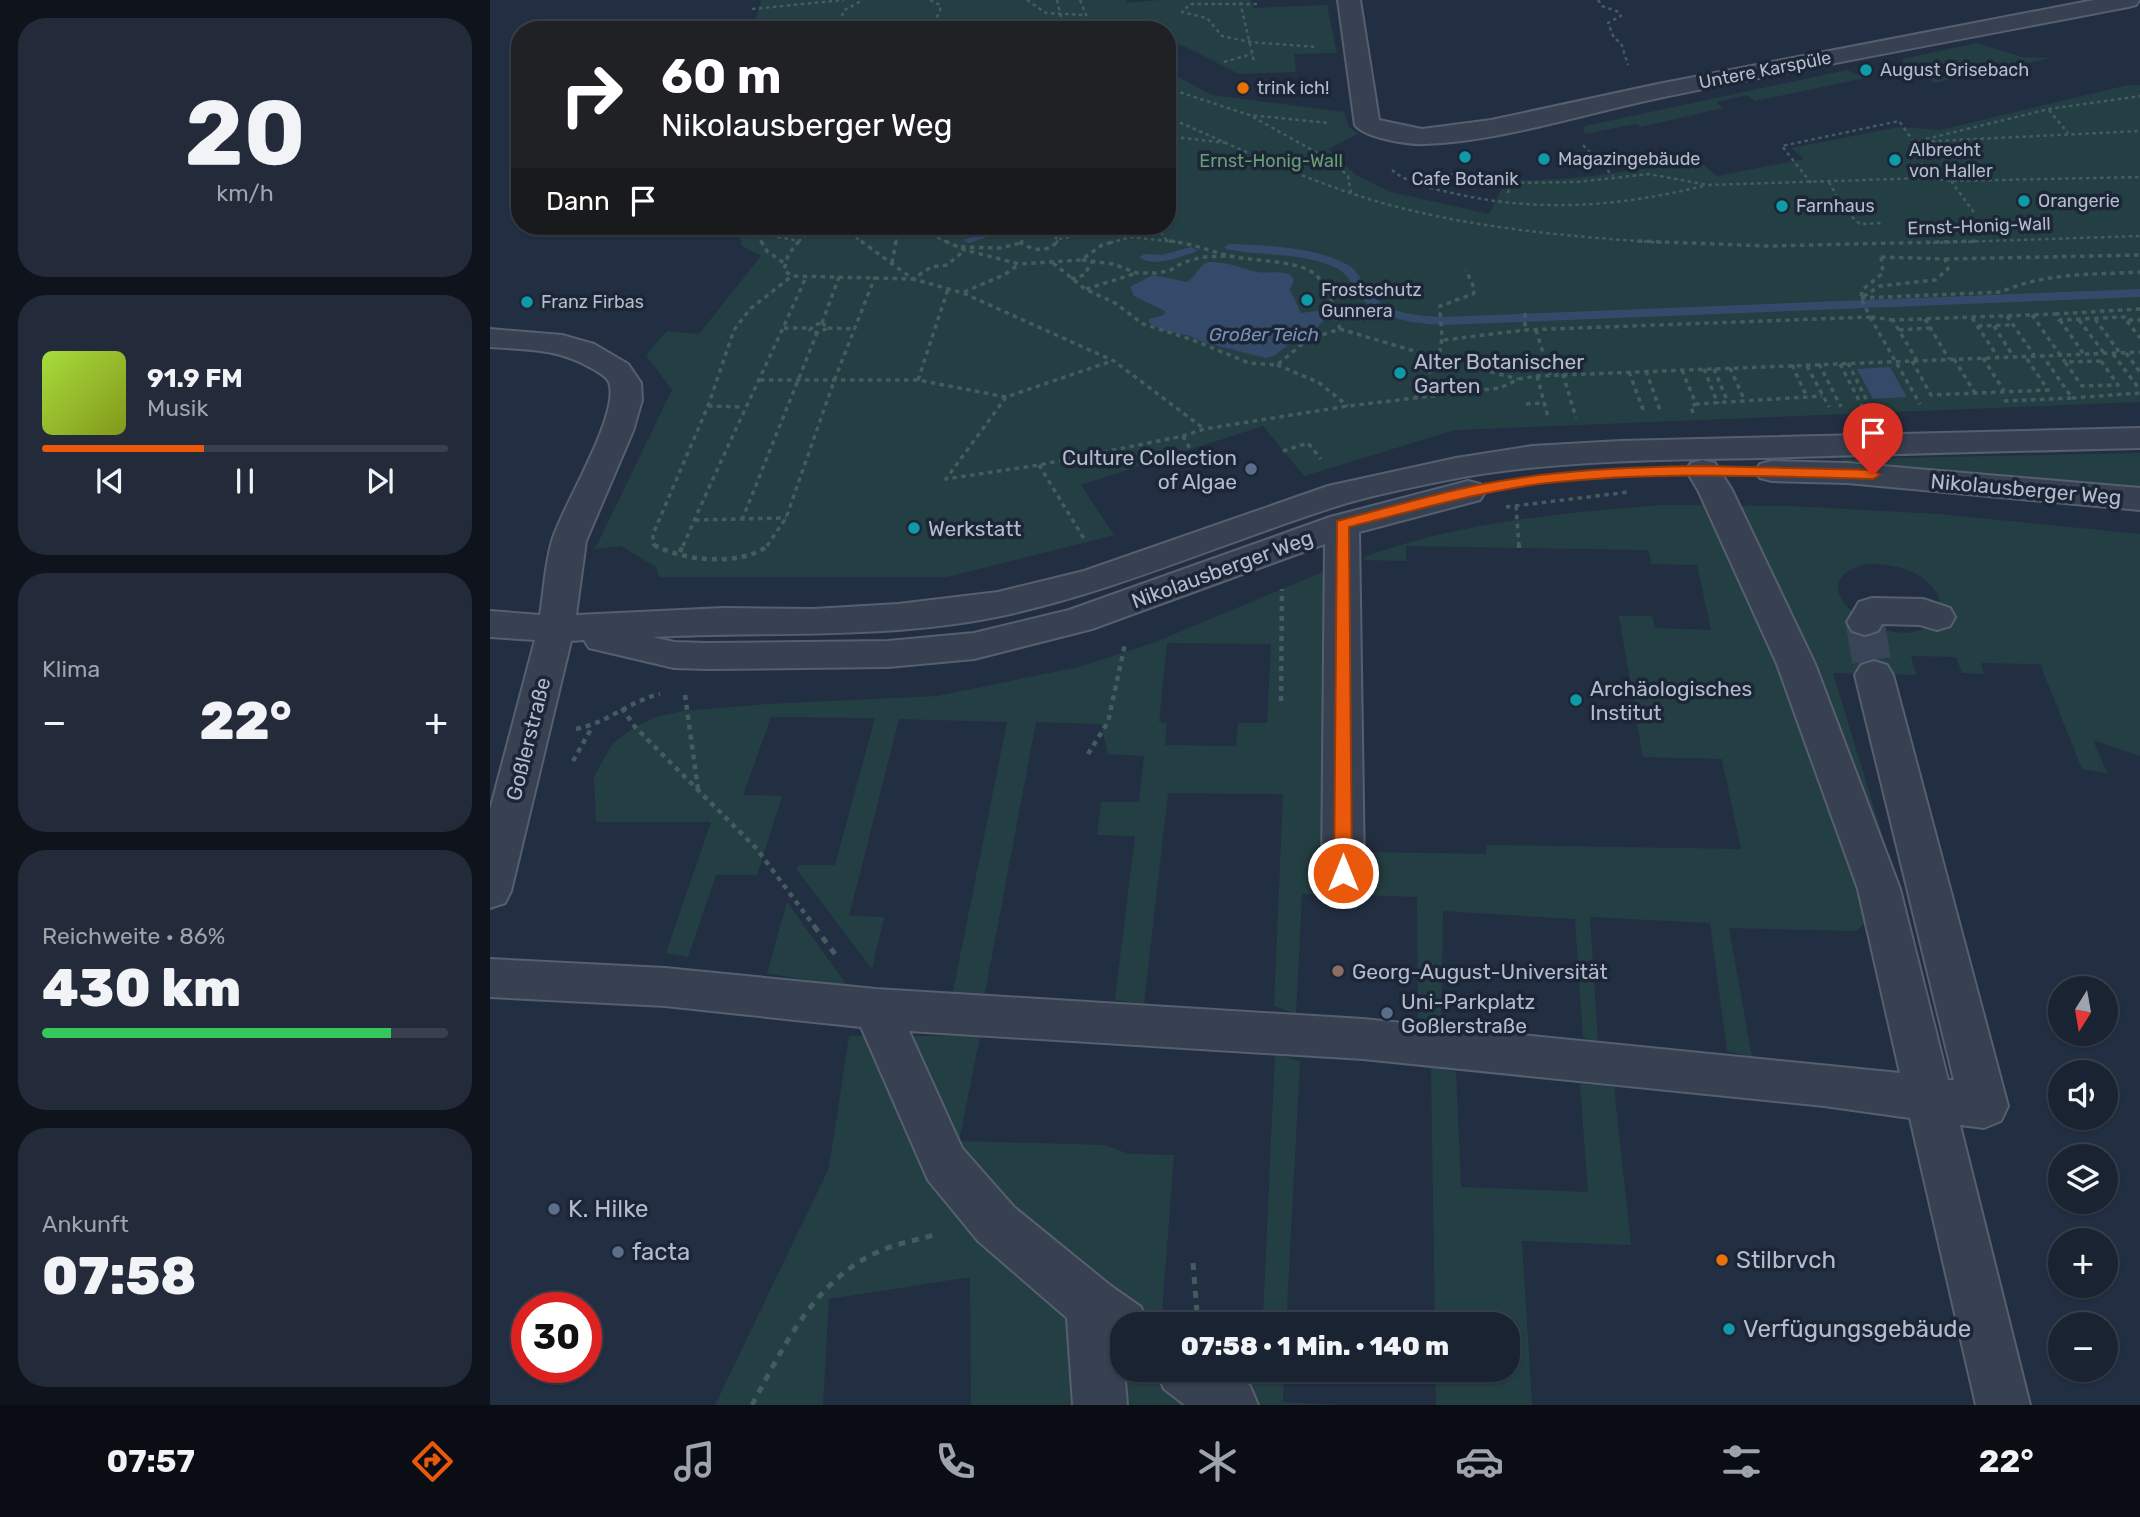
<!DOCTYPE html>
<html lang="de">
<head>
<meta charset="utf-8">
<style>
	body { margin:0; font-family:Rubik,sans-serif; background:#232b3a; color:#f1f3f6; height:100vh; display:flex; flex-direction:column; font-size:26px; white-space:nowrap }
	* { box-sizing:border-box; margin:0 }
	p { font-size:23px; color:#9fa4ac }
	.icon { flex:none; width:38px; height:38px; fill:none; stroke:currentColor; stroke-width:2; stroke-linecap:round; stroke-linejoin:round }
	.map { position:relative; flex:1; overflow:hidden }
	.side { display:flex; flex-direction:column; gap:18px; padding:18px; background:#0e131c; width:490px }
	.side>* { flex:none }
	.hud { position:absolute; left:21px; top:21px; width:665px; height:214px; border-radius:28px; box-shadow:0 2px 5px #0004,0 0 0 2px #38404d; background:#202124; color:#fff; overflow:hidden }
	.needle { width:46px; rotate:191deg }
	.buttons { position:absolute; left:1558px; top:976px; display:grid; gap:14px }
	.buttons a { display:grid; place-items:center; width:70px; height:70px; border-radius:50%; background:#1a2332; box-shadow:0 2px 5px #0004,0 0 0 2px #38404d; font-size:35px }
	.speed { position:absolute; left:21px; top:1292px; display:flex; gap:14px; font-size:35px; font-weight:700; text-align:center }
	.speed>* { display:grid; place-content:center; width:91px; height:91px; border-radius:50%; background:#1a2332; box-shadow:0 2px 5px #0004,0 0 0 2px #38404d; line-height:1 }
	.speed .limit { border:10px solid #d22; background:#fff; color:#111 }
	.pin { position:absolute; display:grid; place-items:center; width:60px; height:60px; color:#fff; margin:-72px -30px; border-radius:50% 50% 50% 0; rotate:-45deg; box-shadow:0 0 7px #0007 }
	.pin .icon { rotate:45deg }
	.me { position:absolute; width:77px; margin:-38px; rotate:0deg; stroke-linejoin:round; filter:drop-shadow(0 0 5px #0008) }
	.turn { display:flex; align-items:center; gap:24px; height:147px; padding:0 35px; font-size:32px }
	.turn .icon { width:91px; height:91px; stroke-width:2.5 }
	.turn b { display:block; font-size:49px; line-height:60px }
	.then { display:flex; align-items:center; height:66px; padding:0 35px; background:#0003; gap:14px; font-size:26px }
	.big { font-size:52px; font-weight:800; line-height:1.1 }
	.side .card { flex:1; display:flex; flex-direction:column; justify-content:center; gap:10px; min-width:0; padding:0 24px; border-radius:28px; background:#232b3a }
	.side .dial { align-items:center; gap:0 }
	.dial b { font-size:91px; line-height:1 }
	.song { display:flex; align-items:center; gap:21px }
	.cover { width:84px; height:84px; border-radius:10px; background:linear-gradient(135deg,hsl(80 70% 55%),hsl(70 70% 35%)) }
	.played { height:7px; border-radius:4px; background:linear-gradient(90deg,#ea580c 40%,#38404d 40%) }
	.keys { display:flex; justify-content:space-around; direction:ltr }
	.heat { display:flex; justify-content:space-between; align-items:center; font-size:38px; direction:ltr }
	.charge { height:10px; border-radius:5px; background:linear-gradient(90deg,#34c759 86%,#38404d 0) }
	.trip { position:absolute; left:620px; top:1312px; width:410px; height:70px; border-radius:28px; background:#1a2332; box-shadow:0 2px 5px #0004,0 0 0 2px #38404d; font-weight:800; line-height:70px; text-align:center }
	.tab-bar { display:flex; height:112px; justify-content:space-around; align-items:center; background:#0a0e14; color:#9fa4ac }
	.tab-bar .icon { width:49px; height:49px }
	.tab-bar .current { color:#ea580c }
	.tab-bar b { font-size:32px; color:#f1f3f6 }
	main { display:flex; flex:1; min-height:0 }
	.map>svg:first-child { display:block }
</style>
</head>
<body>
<main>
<section class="side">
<div class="card dial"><b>20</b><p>km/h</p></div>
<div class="card">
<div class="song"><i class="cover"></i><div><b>91.9 FM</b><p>Musik</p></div></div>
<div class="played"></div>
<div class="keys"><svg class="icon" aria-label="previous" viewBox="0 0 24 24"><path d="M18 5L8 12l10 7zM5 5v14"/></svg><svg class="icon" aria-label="pause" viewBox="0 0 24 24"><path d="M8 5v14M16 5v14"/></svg><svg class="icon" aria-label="next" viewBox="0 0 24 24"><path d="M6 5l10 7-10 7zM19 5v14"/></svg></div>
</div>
<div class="card"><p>Klima</p>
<div class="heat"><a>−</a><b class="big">22°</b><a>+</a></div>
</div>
<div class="card"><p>Reichweite · 86%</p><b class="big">430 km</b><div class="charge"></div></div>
<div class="card"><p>Ankunft</p><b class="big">07:58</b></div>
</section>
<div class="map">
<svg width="1650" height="1405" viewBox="0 0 1650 1405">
	<rect width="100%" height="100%" fill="#222f42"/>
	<path fill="#243f43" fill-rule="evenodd" d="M271,0H636L637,3L670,0H761L763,8L837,5L847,53L804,54L806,72L749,74L690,44L677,49V30H263Z
		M1487,43L1532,57L1561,58L1444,83L1413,63V59Z
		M1357,70L1375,78L1265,101L1257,95L1226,102L1233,108L1151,127L1146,124L1095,134L1093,129L1095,126Z
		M677,71L722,95L854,112L859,127L868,134L838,149L866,175L901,192L999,214L1013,186L1022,181L1087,178L1209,161L1227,176L1314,159L1301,148L1409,127L1450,130L1638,85H1650V402L965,430L814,476L773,426L591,485L624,535L457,577H169L166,567L131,546L105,549L182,390L156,355L177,331L209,334L271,256L252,246L250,237L254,226H677Z
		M1650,453V494L1355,466L1352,459Z
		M1173,505L1301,506L1448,514L1650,534V756L1603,740L1617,773L1592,769L1550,664L1491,663L1494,674L1472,673L1466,657L1421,656L1426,675L1343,673L1408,887L1367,931L1239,928L1262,1057L1237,1051L1220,923L1100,917L1108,1043L1093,1037L1085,919L953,911L951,1029L928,1018L927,897L871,895V852L996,854L997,845L1251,849L1232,759L1153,757L1129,616H1162L1165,628L1221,630L1207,565L1162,564L1158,550L916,546V561L874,560V557C970,522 1071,513 1173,505ZM1377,564C1402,563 1434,570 1447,594C1449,599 1451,605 1450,610C1425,674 1290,585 1377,564Z
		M835,571L838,576L835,894H812L806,1014L784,1006L793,794L678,793L654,1004L625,1000L645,836L607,835L611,802H649L654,756L618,754L611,724L546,722L494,998L462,996L517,722L409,719L359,916L394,917L382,969L307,870L308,865H345L385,718L281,717L253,795L292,796L267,875H226L198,957L176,953L221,822H106L104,777L122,744L145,727L166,717L193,711L278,704L447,696L589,667L663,643ZM677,643L781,644L777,723H748L746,746L675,745L677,723L669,722Z
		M297,902L359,988L277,973Z
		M359,1036H490L469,1141L614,1145L639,1154L684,1155L672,1312L689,1325H632V1370H794L793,1402L847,1405H481L480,1277L339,1299L333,1405H225L339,1168Z
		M785,1052L810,1062L796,1325H727V1317L773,1318Z
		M941,1067L966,1072L971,1187L1098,1192L1090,1084L1124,1087L1141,1245L1032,1241L1042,1405H946L945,1370H1017V1325H945Z"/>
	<path fill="#344a6a" d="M718,262C741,262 748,268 768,272C779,274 787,270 801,275L804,280L800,290L811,313L833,310V321L825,330L810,335L784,356L776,358L716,343L697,335L674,331L659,323V319L674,315L675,311L644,296L640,287L663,275L697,282C707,276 707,267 718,262Z
		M1400,367L1417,397L1383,399L1367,369Z"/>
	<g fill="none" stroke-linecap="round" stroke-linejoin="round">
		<path fill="#344a6a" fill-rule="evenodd" d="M506,228L512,231L510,233L479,243L473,240Z
			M740,244C774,245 827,247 858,265C869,271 873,285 881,294C898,314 929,316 952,317L1650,289V297L952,325C926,323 889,320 872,298C864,288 859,275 848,269C812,251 773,257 736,249L734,247Z
			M701,247L707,250L705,252C688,257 665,268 649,257L655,254L672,255Z"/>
		<path stroke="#384457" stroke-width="39" stroke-dasharray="39 19" stroke-linecap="butt" d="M1375,622L1384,675"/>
		<g stroke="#555f6f" stroke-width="4">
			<path id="minor" d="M848,0H870L889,120L932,129L1001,120L1168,84L1604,0H1649L1646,5L1638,7C1482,37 1325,66 1169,98C1096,113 1009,142 935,144C919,145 875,138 865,125Z
				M0,329L72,335L104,344L138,364L151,383L152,400L143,431L96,541L86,615L233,608L323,609L408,604L508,592L594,571L838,486L966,458L1042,446L1130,441L1650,428V448C1524,451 1397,454 1271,458C1169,460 1068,460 968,478C931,485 893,493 857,503C741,539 631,590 511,616C397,640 279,631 163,637L184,642L218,643L398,641L484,633L579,610L840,517L978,481L990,484L995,492L990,500L869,532L874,873L868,885L853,890L838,885L832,873L835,544L602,629L484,659L398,667L218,669L184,668L99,648L94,640L81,641L21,891L15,903L0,908V810L45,640L0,637V611L50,615C54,591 55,564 62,541C72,506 131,414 119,382C116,376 108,372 103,369C68,348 39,350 0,347Z
				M1213,460L1225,463L1242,490L1325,664L1410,889L1458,1080H1464L1365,675L1371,665L1384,661L1397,665L1403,675L1518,1106L1511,1121L1494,1128L1470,1125L1540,1405H1486L1420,1118L1334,1106L873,1059L419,1031L472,1148L524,1207L621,1286L651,1307L658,1325H632V1370H634L637,1405H583L577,1318L488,1241L438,1180L371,1027L175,1006L0,997V959L175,968L386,989L873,1019L1410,1073L1368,889L1287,664L1208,490L1196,470L1201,463Z
				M1282,461L1357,463L1650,488V510L1357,483L1282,481L1270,478L1265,471L1270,464Z
				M1382,598L1433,599L1460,608L1465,617L1460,626L1447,630L1430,625L1392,624L1388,631L1375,635L1362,631L1357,622L1369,602Z
				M666,1370H739L760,1386L768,1405H695L674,1389Z"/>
		</g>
		<path stroke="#435c5f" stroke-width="2.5" stroke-dasharray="3.5 3.5" stroke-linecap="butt" d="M440,0L450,5V11L440,30
			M537,0L556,13L594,15
			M567,0L574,30
			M590,0L602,30
			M1108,0L1112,6L1129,12L1131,16L1118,23L1124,38L1131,43L1138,65
			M750,2L764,61
			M767,4H700L692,12L717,18L732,36L760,42L826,47
			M262,9L354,0
			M350,30L353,11L373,0
			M734,62L762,54
			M677,88L759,115L839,123
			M1559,110L1578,133
			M677,117C744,146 810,178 879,199C974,228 1075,236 1174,243
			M763,117L842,161L858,176L861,193
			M677,136L736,143
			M1436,139L1559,109L1650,96
			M1425,143L1437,178
			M1093,145L1123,176
			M902,170C920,185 945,189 967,194C1051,213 1131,206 1213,186
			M952,173L1020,183
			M1461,181L1485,214
			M1339,182L1355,211L1370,224L1392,223
			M1321,183L1292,146L1409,121L1424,142L1650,131
			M1018,193L1020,183L1087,182L1159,174L1218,185L1437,178L1461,181L1650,177
			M1348,212L1363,211
			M266,226L267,233L309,241L328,226
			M358,226L364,236L373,243
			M422,226L459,243
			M501,226L513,231L552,233
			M556,226L552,233L569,239L566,243
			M667,226L677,241
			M267,234L272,243
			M640,237L644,226
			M569,239L585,236L592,226
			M406,243L409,226
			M531,243L536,234
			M620,243L640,237L696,243
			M1436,243L1650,236"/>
		<path stroke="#435c5f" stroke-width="3.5" stroke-dasharray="4.5 4.5" stroke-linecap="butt" d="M271,241L277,251L294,263
			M309,241L298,255L294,270L302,276L423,279L441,267L457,265L475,250
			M371,241L423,279L473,293L624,361L713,428
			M455,241L475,250L529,264L591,260L612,245L626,241
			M532,241L531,243C544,251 557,253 568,241
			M679,241C700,243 717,250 736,255C760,262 808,259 826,275C839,287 845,312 850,329
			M1148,241L1278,246L1490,241
			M471,247L510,248L531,243
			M1391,257L1455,259L1458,269L1445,280L1390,286L1371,298L1372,290L1393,273Z
			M1455,259L1650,255
			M592,260L623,264L647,273H666L679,271L692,263L712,257L736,256
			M402,263L406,241
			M563,263L595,289L625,303L653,324L703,340L759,363L787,365L817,340L850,329L948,358C955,336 950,328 950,306L983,294L985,290L976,270
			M581,279L594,275L602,262
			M596,289L647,273
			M474,292L514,275L528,265
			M1371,298L1511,292C1556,272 1602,275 1650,272
			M1035,313V330
			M1565,314L1650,309
			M1542,315L1575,362
			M1517,316L1544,355
			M1380,317L1430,404
			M1381,317L1403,320
			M1482,318L1508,357
			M1435,319L1459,359
			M1605,319L1630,353
			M1570,320L1593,353
			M1589,320L1614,353
			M1637,321L1650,338
			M332,323L349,277
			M332,323L338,328L327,333L320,330L324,325Z
			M1488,326L1522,325
			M1504,326L1523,356
			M294,328H321
			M338,328L365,329
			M1046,330L1060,375
			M1409,330L1439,328
			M954,340L1035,330L1380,317L1371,298
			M1636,353L1650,372
			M1623,354L1650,390
			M1493,358L1514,391
			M1464,359L1485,393
			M1422,361L1441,395L1558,390L1535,356
			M1427,361L1403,320L1565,314L1569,320L1634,317L1636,320H1650
			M1611,361L1628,385L1592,386L1575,362Z
			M1358,363L1378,403
			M1329,364L1351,407
			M1350,364L1372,406
			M787,365L828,382L858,406
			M1302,365L1317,397
			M1317,366L1339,407
			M1240,368L1254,399
			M1214,369L1228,404
			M1224,369L1237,400
			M1192,370L1206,404L1332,396
			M1156,371L1171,413
			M1139,372L1154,412
			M1073,374L1086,418
			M1047,376L1058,417
			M270,380H428L516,397L622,361
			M428,380L458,289
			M516,397L456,479L549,465L693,436L714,429L858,406L1010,388L1029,379L1047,376L1650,352
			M926,397L948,358L1028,379
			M1582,398L1650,393
			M1514,401L1582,398L1553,356
			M1036,404L1054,403
			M218,406L254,407
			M1203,413L1201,406L1206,404
			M693,436L700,449
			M793,451L818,443L831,459
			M549,465L596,542
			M1026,506L1029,546
			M1016,507L1139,492
			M205,520L296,518
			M252,520L327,333
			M167,546L163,544V534L218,406L244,330L260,309L302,276
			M193,546C232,456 276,367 316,277
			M277,546L296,518L344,381L385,277"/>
		<path stroke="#435c5f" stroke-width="4.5" stroke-dasharray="5 5" stroke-linecap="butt" d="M164,545C194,561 251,567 279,545
			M1029,545V548
			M190,552L193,545
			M195,695L208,789
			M791,701L792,589
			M132,708L145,727L266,848L325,927
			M86,729C117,723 140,701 170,694
			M598,754L618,722L635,644
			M83,761L101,729"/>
		<path stroke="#435c5f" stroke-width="5" stroke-dasharray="7 7" stroke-linecap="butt" d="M324,926L348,958
			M703,1263L708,1325
			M262,1405C294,1346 325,1279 390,1251C408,1243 428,1240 447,1234"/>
		<use href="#minor" fill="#374151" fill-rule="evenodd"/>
	</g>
	<path fill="#ea580c" stroke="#983908" stroke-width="2" d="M1213,466L1383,470L1390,475L1383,479C1274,476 1165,471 1057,483C990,491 924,511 859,527L862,873L859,878H847L844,873L847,521C893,509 940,495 988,485C1062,470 1138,467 1213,466Z"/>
	<g fill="#0f9aa8" stroke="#1c2636" stroke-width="2.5">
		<circle cx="1376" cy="70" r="7"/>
		<circle cx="975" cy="157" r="7"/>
		<circle cx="1054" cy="159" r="7"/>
		<circle cx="1405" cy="160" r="7"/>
		<circle cx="1534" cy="201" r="7"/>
		<circle cx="1292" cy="206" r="7"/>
		<circle cx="817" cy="300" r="7"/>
		<circle cx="37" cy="302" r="7"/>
		<circle cx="910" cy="373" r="7"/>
		<circle cx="424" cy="528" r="7"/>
		<circle cx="1086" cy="700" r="7"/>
		<circle cx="1239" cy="1329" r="7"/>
	</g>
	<g fill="#e8710a" stroke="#1c2636" stroke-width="2.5">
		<circle cx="753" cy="88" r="7"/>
		<circle cx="1232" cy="1260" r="7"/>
	</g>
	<g fill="#5c6f8a" stroke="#1c2636" stroke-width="2.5">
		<circle cx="761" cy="469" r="7"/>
		<circle cx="897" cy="1013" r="7"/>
		<circle cx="64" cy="1209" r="7"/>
		<circle cx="128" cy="1252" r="7"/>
	</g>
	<circle fill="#8d6e63" stroke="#1c2636" stroke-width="2.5" cx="848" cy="971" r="7"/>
	<g text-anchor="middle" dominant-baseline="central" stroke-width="7" stroke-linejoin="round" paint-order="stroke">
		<g font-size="18" fill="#b3bccc" stroke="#1c2636">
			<text transform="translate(1275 70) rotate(-11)">Untere Karspüle</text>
			<text transform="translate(1489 226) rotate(-2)">Ernst-Honig-Wall</text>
		</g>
		<g font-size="18" fill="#b3bccc" stroke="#1c2636" text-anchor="start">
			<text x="1390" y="70">August Grisebach</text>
			<text x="767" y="88">trink ich!</text>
			<text x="1419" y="150">Albrecht<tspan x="1419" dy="21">von Haller</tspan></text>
			<text x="1068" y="159">Magazingebäude</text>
			<text x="975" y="179" text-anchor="middle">Cafe Botanik</text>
			<text x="1548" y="201">Orangerie</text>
			<text x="1306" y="206">Farnhaus</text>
			<text x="831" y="290">Frostschutz<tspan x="831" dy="21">Gunnera</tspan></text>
			<text x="51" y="302">Franz Firbas</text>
		</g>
		<g font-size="18" fill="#689f75" stroke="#1c2636">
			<text x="781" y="161">Ernst-Honig-Wall</text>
		</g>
		<g font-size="19" font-style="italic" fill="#7891b6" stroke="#1c2636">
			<text x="774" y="334">Großer Teich</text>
		</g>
		<g font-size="21" fill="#b3bccc" stroke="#1c2636" text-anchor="start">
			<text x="924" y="361">Alter Botanischer<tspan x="924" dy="24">Garten</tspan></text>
			<text x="747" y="457" text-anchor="end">Culture Collection<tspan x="747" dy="24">of Algae</tspan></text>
			<text x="438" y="528">Werkstatt</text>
			<text x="1100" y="688">Archäologisches<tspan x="1100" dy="24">Institut</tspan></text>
			<text x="862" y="971">Georg-August-Universität</text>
			<text x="911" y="1001">Uni-Parkplatz<tspan x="911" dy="24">Goßlerstraße</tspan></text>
		</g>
		<g font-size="21" fill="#b3bccc" stroke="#1c2636">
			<text transform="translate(1536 489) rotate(5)">Nikolausberger Weg</text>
			<text transform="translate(732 569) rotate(-20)">Nikolausberger Weg</text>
			<text transform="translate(38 739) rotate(-76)">Goßlerstraße</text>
		</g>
		<g font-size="24" fill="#b3bccc" stroke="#1c2636" text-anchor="start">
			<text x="78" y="1209">K. Hilke</text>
			<text x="142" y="1252">facta</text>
			<text x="1246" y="1260">Stilbrvch</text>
			<text x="1253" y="1329">Verfügungsgebäude</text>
		</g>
	</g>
</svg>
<div class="buttons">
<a><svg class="needle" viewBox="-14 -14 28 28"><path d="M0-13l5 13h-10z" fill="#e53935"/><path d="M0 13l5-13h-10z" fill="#9fa4ac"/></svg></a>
<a><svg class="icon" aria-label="sound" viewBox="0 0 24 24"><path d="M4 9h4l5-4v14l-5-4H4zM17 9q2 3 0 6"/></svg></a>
<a><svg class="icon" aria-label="layers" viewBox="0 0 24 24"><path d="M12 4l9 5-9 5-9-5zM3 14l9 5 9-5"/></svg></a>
<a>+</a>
<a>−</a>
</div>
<div class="speed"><div class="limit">30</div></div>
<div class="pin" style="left:1383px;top:475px;background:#d93025"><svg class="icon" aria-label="arrive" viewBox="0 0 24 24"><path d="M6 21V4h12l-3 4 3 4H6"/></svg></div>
<svg class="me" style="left:853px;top:873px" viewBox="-20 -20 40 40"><circle r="17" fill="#ea580c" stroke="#fff" stroke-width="3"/><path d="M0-11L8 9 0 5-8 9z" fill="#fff"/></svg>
<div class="trip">07:58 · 1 Min. · 140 m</div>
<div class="hud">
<div class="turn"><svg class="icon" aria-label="right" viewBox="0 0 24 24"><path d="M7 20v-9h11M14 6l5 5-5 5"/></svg><div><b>60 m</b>Nikolausberger Weg</div></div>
<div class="then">Dann<svg class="icon" aria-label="arrive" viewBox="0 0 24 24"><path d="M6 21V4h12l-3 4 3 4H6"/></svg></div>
</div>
</div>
</main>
<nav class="tab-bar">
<b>07:57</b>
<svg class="icon current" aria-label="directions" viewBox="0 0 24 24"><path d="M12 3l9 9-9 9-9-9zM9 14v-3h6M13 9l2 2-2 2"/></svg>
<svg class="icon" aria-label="music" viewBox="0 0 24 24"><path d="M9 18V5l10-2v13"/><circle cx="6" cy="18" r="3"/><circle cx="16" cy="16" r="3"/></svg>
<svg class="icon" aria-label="phone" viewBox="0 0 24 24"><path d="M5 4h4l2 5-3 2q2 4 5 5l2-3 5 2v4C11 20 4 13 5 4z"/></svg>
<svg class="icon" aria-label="climate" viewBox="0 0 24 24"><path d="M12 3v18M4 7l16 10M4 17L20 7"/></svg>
<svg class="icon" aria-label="car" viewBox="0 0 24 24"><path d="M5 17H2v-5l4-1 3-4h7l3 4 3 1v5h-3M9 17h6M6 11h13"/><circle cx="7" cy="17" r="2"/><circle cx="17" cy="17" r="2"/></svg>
<svg class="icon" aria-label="filters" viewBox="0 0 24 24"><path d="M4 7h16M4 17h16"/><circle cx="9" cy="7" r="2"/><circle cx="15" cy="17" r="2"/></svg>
<b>22°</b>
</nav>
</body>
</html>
